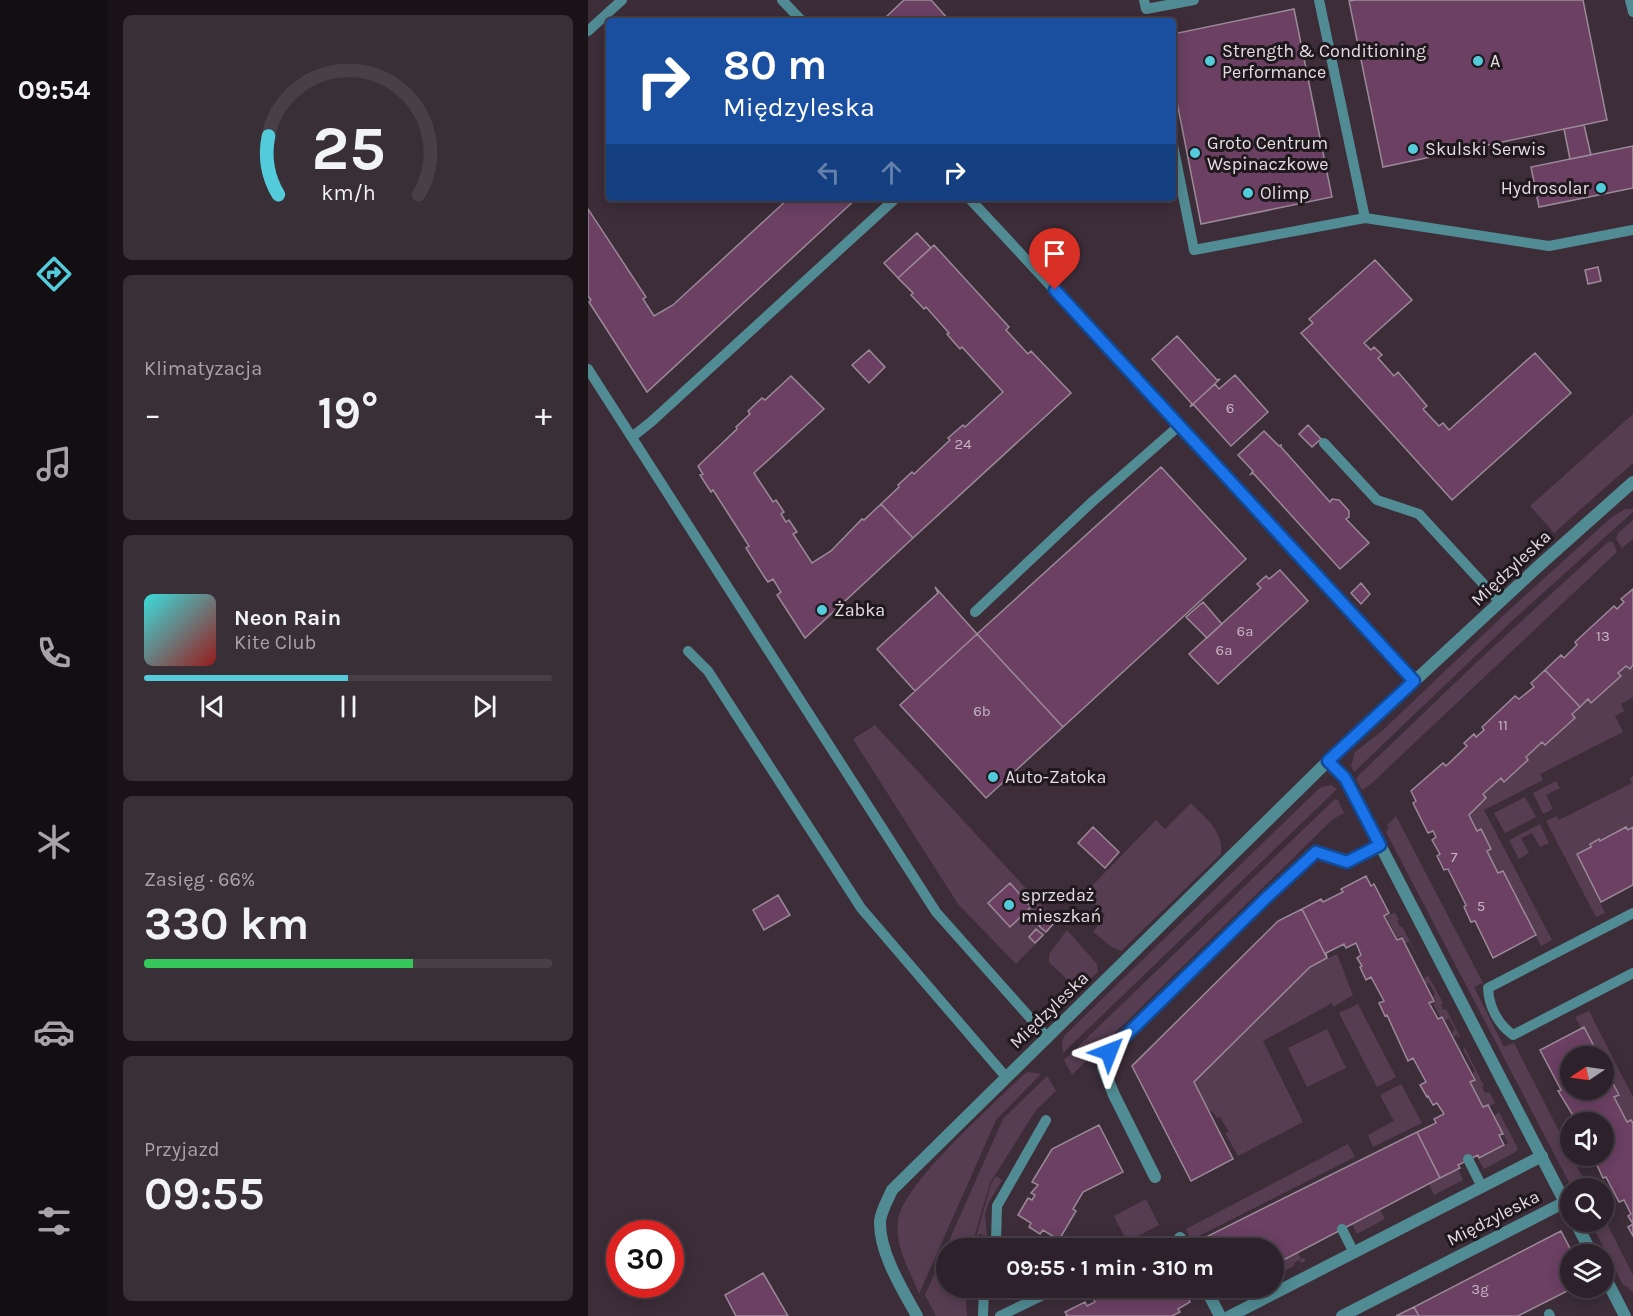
<!DOCTYPE html>
<html lang="pl">
<head>
<meta charset="utf-8">
<style>
	body { margin:0; font-family:Karla,sans-serif; background:#392f37; color:#f1f3f6; height:100vh; display:flex; flex-direction:column; font-size:22px; white-space:nowrap }
	* { box-sizing:border-box; margin:0 }
	p { font-size:20px; color:#a7a4a9 }
	.icon { flex:none; width:33px; height:33px; fill:none; stroke:currentColor; stroke-width:2; stroke-linecap:round; stroke-linejoin:round }
	.map { position:relative; flex:1; overflow:hidden }
	.drawer { display:flex; flex-direction:column; gap:15px; padding:15px; background:#191318; width:480px }
	.drawer>* { flex:none }
	.hud { position:absolute; left:18px; top:18px; width:570px; height:183px; border-radius:6px; box-shadow:0 3px 15px #0003,0 0 0 2px #483f47; background:#1a4fa0; color:#fff; overflow:hidden }
	.needle { width:39px; rotate:257deg }
	.buttons { position:absolute; left:972px; top:1046px; display:grid; gap:12px }
	.buttons a { display:grid; place-items:center; width:54px; height:54px; border-radius:50%; background:#2d222b; box-shadow:0 3px 15px #0003,0 0 0 2px #483f47; font-size:30px }
	.speed { position:absolute; left:18px; top:1220px; display:flex; gap:12px; font-size:30px; font-weight:700; text-align:center }
	.speed>* { display:grid; place-content:center; width:78px; height:78px; border-radius:50%; background:#2d222b; box-shadow:0 3px 15px #0003,0 0 0 2px #483f47; line-height:1 }
	.speed .limit { border:9px solid #d22; background:#fff; color:#111 }
	.pin { position:absolute; display:grid; place-items:center; width:51px; height:51px; color:#fff; margin:-62px -26px; border-radius:50% 50% 50% 0; rotate:-45deg; box-shadow:0 0 6px #0007 }
	.pin .icon { rotate:45deg }
	.me { position:absolute; width:66px; margin:-33px; rotate:45deg; stroke-linejoin:round; filter:drop-shadow(0 0 4px #0008) }
	.turn { display:flex; align-items:center; gap:21px; height:126px; padding:0 18px; font-size:27px }
	.turn .icon { width:78px; height:78px; stroke-width:2.5 }
	.turn b { display:block; font-size:42px; line-height:51px }
	.lanes { display:flex; align-items:center; height:57px; padding:0 18px; background:#0003; justify-content:center; gap:30px; direction:ltr }
	.lanes .off { opacity:.35 }
	.big { font-size:45px; font-weight:700; line-height:1.1 }
	.drawer .tile { flex:1; display:flex; flex-direction:column; justify-content:center; gap:9px; min-width:0; padding:0 21px; border-radius:9px; background:#392f37 }
	.drawer .dial { align-items:center; gap:0 }
	.dial svg { height:156px; overflow:visible; fill:none; stroke:#483f47; stroke-width:7; stroke-linecap:round; text-anchor:middle }
	.dial text { fill:#f1f3f6; stroke:none }
	.song { display:flex; align-items:center; gap:18px }
	.cover { width:72px; height:72px; border-radius:9px; background:linear-gradient(135deg,hsl(180 70% 55%),hsl(0 70% 35%)) }
	.played { height:6px; border-radius:3px; background:linear-gradient(90deg,#53cbdb 50%,#483f47 50%) }
	.keys { display:flex; justify-content:space-around; direction:ltr }
	.heat { display:flex; justify-content:space-between; align-items:center; font-size:33px; direction:ltr }
	.charge { height:9px; border-radius:4px; background:linear-gradient(90deg,#34c759 66%,#483f47 0) }
	.trip { position:absolute; left:348px; top:1238px; width:348px; height:60px; border-radius:30px; background:#2d222b; box-shadow:0 3px 15px #0003,0 0 0 2px #483f47; font-weight:700; line-height:60px; text-align:center }
	main { display:flex; flex:1; min-height:0 }
	.tabs { display:flex; flex-direction:column; width:108px; justify-content:space-around; align-items:center; background:#120e11; color:#a7a4a9 }
	.tabs .icon { width:42px; height:42px }
	.tabs .current { color:#53cbdb }
	.tabs b { font-size:27px; color:#f1f3f6 }
	.map>svg:first-child { display:block }
</style>
</head>
<body>
<main>
<nav class="tabs">
<b>09:54</b>
<svg class="icon current" aria-label="directions" viewBox="0 0 24 24"><path d="M12 3l9 9-9 9-9-9zM9 14v-3h6M13 9l2 2-2 2"/></svg>
<svg class="icon" aria-label="music" viewBox="0 0 24 24"><path d="M9 18V5l10-2v13"/><circle cx="6" cy="18" r="3"/><circle cx="16" cy="16" r="3"/></svg>
<svg class="icon" aria-label="phone" viewBox="0 0 24 24"><path d="M5 4h4l2 5-3 2q2 4 5 5l2-3 5 2v4C11 20 4 13 5 4z"/></svg>
<svg class="icon" aria-label="climate" viewBox="0 0 24 24"><path d="M12 3v18M4 7l16 10M4 17L20 7"/></svg>
<svg class="icon" aria-label="car" viewBox="0 0 24 24"><path d="M5 17H2v-5l4-1 3-4h7l3 4 3 1v5h-3M9 17h6M6 11h13"/><circle cx="7" cy="17" r="2"/><circle cx="17" cy="17" r="2"/></svg>
<svg class="icon" aria-label="filters" viewBox="0 0 24 24"><path d="M4 7h16M4 17h16"/><circle cx="9" cy="7" r="2"/><circle cx="15" cy="17" r="2"/></svg>
</nav>
<section class="drawer">
<div class="tile dial"><svg viewBox="0 0 100 80">
<path d="M14 69A42 42 0 1 1 86 69"/>
<path d="M14 69A42 42 0 0 1 9 39" stroke="#53cbdb"/>
<text x="50" y="56" font-size="32" font-weight="700">25</text>
<text x="50" y="72" font-size="11">km/h</text>
</svg></div>
<div class="tile"><p>Klimatyzacja</p>
<div class="heat"><a>−</a><b class="big">19°</b><a>+</a></div>
</div>
<div class="tile">
<div class="song"><i class="cover"></i><div><b>Neon Rain</b><p>Kite Club</p></div></div>
<div class="played"></div>
<div class="keys"><svg class="icon" aria-label="previous" viewBox="0 0 24 24"><path d="M18 5L8 12l10 7zM5 5v14"/></svg><svg class="icon" aria-label="pause" viewBox="0 0 24 24"><path d="M8 5v14M16 5v14"/></svg><svg class="icon" aria-label="next" viewBox="0 0 24 24"><path d="M6 5l10 7-10 7zM19 5v14"/></svg></div>
</div>
<div class="tile"><p>Zasięg · 66%</p><b class="big">330 km</b><div class="charge"></div></div>
<div class="tile"><p>Przyjazd</p><b class="big">09:55</b></div>
</section>
<div class="map">
<svg width="1045" height="1316" viewBox="0 0 1045 1316">
	<rect width="100%" height="100%" fill="#3c2d39"/>
	<path fill="#573d52" d="M1045,414V463L966,533L942,506Z
		M1038,509H1045V512L925,620L766,772L763,765L767,752L794,731L919,612L1025,516Z
		M1045,520V539L1034,548L1028,539L1030,533Z
		M1020,542H1025L1029,552L784,783L774,790L768,779L771,775L891,660Z
		M1045,665V697L1033,704L1036,711L1027,716L1035,732L952,774L955,780L896,810L964,940L953,946L915,871L910,873L899,851L903,849L893,829L889,831L881,815L898,798L895,794L913,778L916,781L940,760L938,757L954,742L957,745L987,718L984,714L1000,699L1003,702L1038,666L1042,668Z
		M287,725L469,922L428,964L370,904L265,739Z
		M1045,776V827L1040,830L1037,827L1012,841L1011,839L1002,843L1003,847L989,854L1017,913L1008,917L958,821L969,816L971,820L1044,783L1042,778Z
		M968,781L972,788L958,795L965,809L955,814L945,793Z
		M743,785L749,789L475,1053L474,1042L477,1035L720,799L733,787Z
		M937,797L948,817L917,833L906,813Z
		M747,799L750,800L756,813L745,819L484,1075L476,1060Z
		M603,803C617,818 636,831 633,854L533,951L524,947L505,932L517,915L497,893L568,820L577,829Z
		M808,816L895,983L886,987L916,1047L926,1043L1000,1188H984L798,832L801,828L799,825Z
		M952,824L961,843L952,847L944,833L933,838L941,853L931,859L921,840Z
		M805,910L811,920L809,921L812,927L814,926L833,963L834,965L821,942L817,943L814,936L809,938L798,916L806,913Z
		M479,930L509,964L510,972L498,983L484,984L461,962V954Z
		M749,954L765,995L745,1007L744,1003L675,1041L715,1122L650,1156L637,1133L641,1132L632,1117L629,1118L624,1111L621,1112L606,1082L722,967Z
		M840,975L855,1003L853,1005L855,1010L858,1009L872,1037L871,1038L869,1035L866,1037L864,1032L867,1030L861,1019L857,1020L854,1016L852,1017L845,1003L848,1001L845,996L847,994L841,983L838,984L836,979Z
		M770,1004L808,1077L789,1087L751,1013Z
		M1001,1011L1045,1097V1123L1043,1120L1039,1122L1026,1097L1030,1095L1016,1066V1056H1011L996,1027L993,1028L987,1017Z
		M739,1029L758,1068L719,1087L700,1048Z
		M877,1048L896,1086L894,1087L897,1093L901,1092L907,1103L900,1107L899,1105L895,1107L883,1083L888,1080L885,1073L887,1071L875,1049Z
		M440,1072L453,1074L408,1120L331,1294C324,1275 306,1246 310,1221C314,1184 406,1104 435,1075Z
		M459,1076L468,1091L448,1110L402,1183L383,1248H358V1287H377L379,1316H348L337,1295L415,1119Z
		M813,1084L834,1123L785,1147L780,1135L806,1121L792,1095Z
		M911,1112L930,1149L926,1153L896,1169L890,1159L920,1143L906,1116Z
		M760,1144L767,1157L603,1240L598,1229Z
		M870,1169L875,1180L846,1195L841,1184Z
		M408,1176L414,1180L400,1204L397,1215L399,1236L391,1234L387,1248H385L403,1184Z
		M558,1199L571,1225L539,1242L526,1216Z
		M792,1209L797,1219L769,1234L764,1224Z
		M1016,1218L1045,1275V1293L1040,1287L1035,1285L1002,1221H1016Z
		M710,1253L713,1259L716,1258L718,1261L713,1263L712,1260L706,1263V1266L686,1276V1266Z"/>
	<path fill="#6b4063" stroke="#9b8997" stroke-width="1.5" d="M316,0H343L362,21H303L299,16Z
		M768,0H995L1019,120L795,167L761,1Z
		M706,9L744,197L613,224L585,82V34Z
		M996,125L1003,155L982,159L976,129Z
		M1045,146V188L951,207L943,167Z
		M201,198H269L59,392L1,302L3,300L0,296V209L58,297L55,299L66,316L85,305Z
		M329,233L343,248L310,278L296,263Z
		M346,245L421,327L418,330L440,354L443,351L483,393L325,538L293,504L311,487L310,485L324,472L326,474L362,440L360,438L375,425L377,427L415,392L374,347L372,349L364,340L359,334L361,333L338,307L336,309L323,295L325,293L310,278Z
		M787,260L824,300L776,343L783,350L786,347L794,355L790,358L806,376L810,372L839,406L835,409L851,426L855,423L861,430L947,353L983,393L864,500L713,333L725,323L721,319Z
		M1010,267L1013,281L1000,284L997,270Z
		M589,336L629,380L632,379L602,407L604,404L564,359Z
		M281,350L297,367L281,383L264,365Z
		M647,375L680,412L643,446L605,404L627,384L631,389Z
		M203,376L236,409L166,473L185,502L188,500L196,512L193,514L198,522L201,520L209,532L205,534L224,563L243,551L274,519L276,520L293,504L325,538L217,638L189,595L193,592L185,579L180,582L177,578L158,548L161,546L125,490L123,492L112,475L115,474L110,466L149,429L148,427L162,414L160,411L174,398L177,400Z
		M720,425L733,439L724,447L711,434Z
		M676,431L691,446L693,445V447L742,502L744,499L751,500L761,511V517L758,519L781,543L752,569L665,473L663,474L665,471L650,455Z
		M573,467L658,559L475,727L389,634Z
		M692,570L720,601L630,684L601,654L673,588L669,584L678,576L681,579Z
		M773,583L782,594L773,604L763,593Z
		M347,587L389,634L327,691L289,649L350,593Z
		M1045,589V665L1042,669L1038,666L1030,673L1033,676L1003,703L1000,699L992,707L957,670L973,655L976,658L989,645L987,642L1026,606L1029,609L1036,602L1033,599Z
		M615,602L634,624L619,638L598,617Z
		M389,634L475,727L398,798L312,705Z
		M957,670L992,707L984,714L987,718L957,745L954,742L938,757L940,760L916,782L913,778L895,794L898,798L881,815L889,831L893,829L903,849L899,851L910,873L915,871L948,935L905,958L887,921L883,922L876,907L878,905L860,869L856,870L849,856L852,854L844,840L848,837L845,831L840,833L825,803L828,801L823,791L855,763L858,766L879,746L876,743L886,734L888,737L896,730L894,727L927,696L931,699L946,687L943,683Z
		M505,827L531,852L517,868L490,843Z
		M1038,827L1040,830L1045,827V885L1013,902L989,854L1003,847L1002,844L1011,839L1012,841Z
		M778,876L783,886L786,884L801,913L796,916L809,940L814,938L846,1001L841,1003L845,1010L850,1019L854,1017L887,1080L882,1082L895,1107L900,1105L915,1134L911,1135L916,1145L891,1158L890,1155L870,1165L872,1168L852,1178L829,1132L848,1123L846,1119L856,1114L849,1103L845,1105L840,1096L839,1097L832,1085L838,1082L831,1069L825,1058L820,1061L799,1015L797,1016L791,1003L796,1001L783,977L778,980L772,967L774,966L769,958L773,955L768,943L758,948L756,944L738,953L739,958L714,909L733,899L735,902L755,892L753,889Z
		M422,883L443,907L422,927L400,903Z
		M190,895L202,915L176,930L165,910Z
		M714,909L739,958L722,967L606,1082L645,1159L603,1181L544,1066L690,921Z
		M459,918L465,924L458,932L451,926Z
		M448,929L455,935L447,943L441,937Z
		M996,1027L1011,1056H982V1089H1016V1066L1031,1095L1026,1097L1039,1122L1043,1120L1045,1123V1236L1040,1227L1045,1224L1040,1216L1043,1214L1036,1200L1031,1202L1018,1177L1015,1178L1008,1163L1010,1162L1006,1155H1016V1122H989L970,1091L973,1090L952,1050Z
		M511,1125L535,1172L495,1192L485,1209L488,1211L471,1240L455,1230L452,1234L441,1227L443,1223L430,1215L440,1198L444,1200L447,1195L443,1193L450,1185L444,1182L464,1149Z
		M829,1132L852,1178L686,1265V1248H614L610,1241Z
		M973,1231L985,1254H982V1287H987L930,1316H831L826,1307Z
		M175,1273L200,1316H148L137,1295Z
		M534,1287H594L602,1302L590,1309L592,1312L584,1316H478L479,1315L477,1312L497,1302L499,1306L507,1302L505,1298L523,1288L525,1291Z
		M826,1307L831,1316H808Z"/>
	<g fill="none" stroke-linecap="round" stroke-linejoin="round">
		<path stroke="#518b94" stroke-width="10" d="M194,0L214,21
			M556,0L558,9L606,0
			M731,0L777,218
			M1042,0L1045,12
			M0,31L34,0
			M585,145L606,250L777,218L961,246L1045,230
			M381,198L592,425L673,516L826,681
			M0,369L348,912L460,1038
			M44,437L63,422L308,198
			M736,443L789,500L831,514L912,602
			M387,612L504,502L592,425
			M100,651L120,671L273,908L418,1077
			M1045,913L900,988C901,1007 910,1024 925,1035L1045,973
			M880,1159L894,1187
			M754,1229L766,1253
			M408,1241L409,1206L458,1120
			M404,1248L408,1241L421,1248
			M495,1248L499,1246
			M961,1314L962,1316
			M395,1316L396,1287
			M412,1316L453,1296L460,1287"/>
		<path stroke="#518b94" stroke-width="12" d="M740,761L760,783L982,1212
			M567,1177L526,1095L515,1068L521,1052L677,898L728,852L759,862L792,845
			M987,1221L1004,1254
			M592,1238L597,1248
			M1016,1275L1037,1316
			M617,1287L632,1316
			M329,1316C314,1289 291,1252 292,1221C293,1211 300,1199 304,1190L740,761L954,563L1045,482
			M642,1316L954,1156
			M754,1316L977,1202"/>
	</g>
	<g fill="none" stroke-linecap="round" stroke-linejoin="round">
		<g stroke="#114b97" stroke-width="15">
			<path id="route" d="M467,290L826,681L740,761L757,778L792,845L759,862L728,852L678,898L521,1052"/>
		</g>
		<use href="#route" stroke="#1a73e8" stroke-width="10"/>
	</g>
	<g fill="#53cbdb" stroke="#1f181d" stroke-width="2">
		<circle cx="622" cy="61" r="6"/>
		<circle cx="890" cy="61" r="6"/>
		<circle cx="825" cy="149" r="6"/>
		<circle cx="607" cy="153" r="6"/>
		<circle cx="1013" cy="188" r="6"/>
		<circle cx="660" cy="193" r="6"/>
		<circle cx="234" cy="610" r="6"/>
		<circle cx="405" cy="777" r="6"/>
		<circle cx="421" cy="905" r="6"/>
	</g>
	<g text-anchor="middle" dominant-baseline="central" stroke-width="6" stroke-linejoin="round" paint-order="stroke">
		<g font-size="15" fill="#c6b4c2">
			<text x="642" y="408">6</text>
			<text x="375" y="444">24</text>
			<text x="657" y="631">6a</text>
			<text x="1015" y="636">13</text>
			<text x="636" y="650">6a</text>
			<text x="394" y="711">6b</text>
			<text x="915" y="725">11</text>
			<text x="866" y="857">7</text>
			<text x="893" y="906">5</text>
			<text x="892" y="1289">3g</text>
		</g>
		<g font-size="18" fill="#e5dbe2" stroke="#1f181d" text-anchor="start">
			<text x="634" y="51">Strength &amp; Conditioning<tspan x="634" dy="21">Performance</tspan></text>
			<text x="902" y="61">A</text>
			<text x="619" y="143">Groto Centrum<tspan x="619" dy="21">Wspinaczkowe</tspan></text>
			<text x="837" y="149">Skulski Serwis</text>
			<text x="1001" y="188" text-anchor="end">Hydrosolar</text>
			<text x="672" y="193">Olimp</text>
			<text x="246" y="610">Żabka</text>
			<text x="417" y="777">Auto-Zatoka</text>
			<text x="433" y="895">sprzedaż<tspan x="433" dy="21">mieszkań</tspan></text>
		</g>
		<g font-size="18" fill="#e5dbe2" stroke="#1f181d">
			<text transform="translate(923 568) rotate(-43)">Międzyleska</text>
			<text transform="translate(461 1010) rotate(-44)">Międzyleska</text>
			<text transform="translate(905 1218) rotate(-27)">Międzyleska</text>
		</g>
	</g>
</svg>
<div class="buttons">
<a><svg class="needle" viewBox="-14 -14 28 28"><path d="M0-13l5 13h-10z" fill="#e53935"/><path d="M0 13l5-13h-10z" fill="#a7a4a9"/></svg></a>
<a><svg class="icon" aria-label="sound" viewBox="0 0 24 24"><path d="M4 9h4l5-4v14l-5-4H4zM17 9q2 3 0 6"/></svg></a>
<a><svg class="icon" aria-label="search" viewBox="0 0 24 24"><circle cx="10" cy="10" r="6"/><path d="M15 15l6 6"/></svg></a>
<a><svg class="icon" aria-label="layers" viewBox="0 0 24 24"><path d="M12 4l9 5-9 5-9-5zM3 14l9 5 9-5"/></svg></a>
</div>
<div class="speed"><div class="limit">30</div></div>
<div class="pin" style="left:467px;top:290px;background:#d93025"><svg class="icon" aria-label="arrive" viewBox="0 0 24 24"><path d="M6 21V4h12l-3 4 3 4H6"/></svg></div>
<svg class="me" style="left:521px;top:1052px" viewBox="-20 -20 40 40"><path d="M0-17L14 15 0 8-14 15z" fill="#1a73e8" stroke="#fff" stroke-width="4"/></svg>
<div class="trip">09:55 · 1 min · 310 m</div>
<div class="hud">
<div class="turn"><svg class="icon" aria-label="right" viewBox="0 0 24 24"><path d="M7 20v-9h11M14 6l5 5-5 5"/></svg><div><b>80 m</b>Międzyleska</div></div>
<div class="lanes"><svg class="icon off" aria-label="left" viewBox="0 0 24 24"><path d="M17 20v-9H6M10 6l-5 5 5 5"/></svg><svg class="icon off" aria-label="ahead" viewBox="0 0 24 24"><path d="M12 20V5M6 11l6-6 6 6"/></svg><svg class="icon" aria-label="right" viewBox="0 0 24 24"><path d="M7 20v-9h11M14 6l5 5-5 5"/></svg></div>
</div>
</div>
</main>
</body>
</html>
